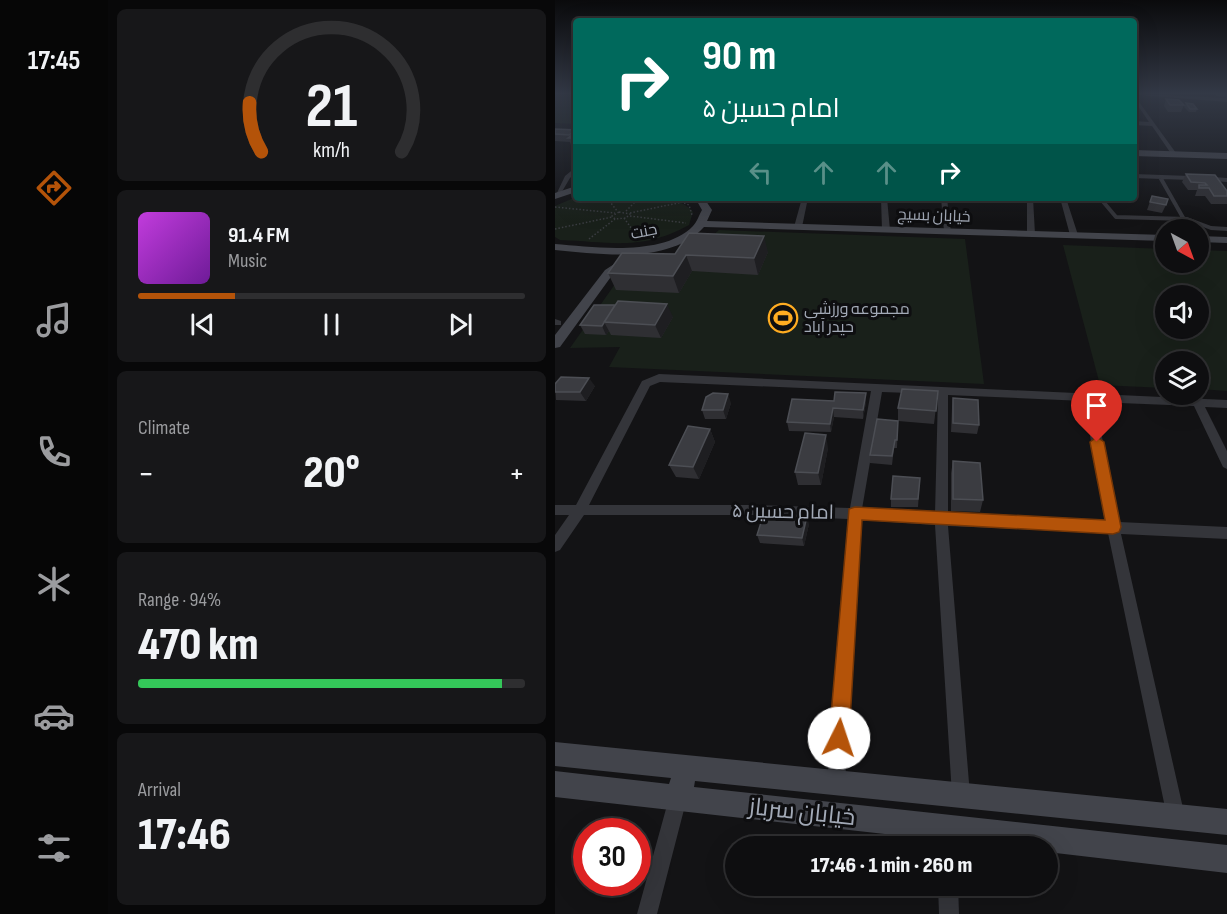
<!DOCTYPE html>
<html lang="en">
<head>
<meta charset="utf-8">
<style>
	body { margin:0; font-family:"Sofia Sans Condensed",Cairo,sans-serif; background:#171719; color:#f1f3f6; height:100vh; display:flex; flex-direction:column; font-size:22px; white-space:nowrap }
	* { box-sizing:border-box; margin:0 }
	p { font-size:20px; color:#9b9c9f }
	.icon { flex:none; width:33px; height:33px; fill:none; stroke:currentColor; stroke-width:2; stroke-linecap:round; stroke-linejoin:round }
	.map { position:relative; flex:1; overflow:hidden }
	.details { display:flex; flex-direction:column; gap:9px; padding:9px; background:#080809; width:447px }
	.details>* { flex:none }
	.hud { position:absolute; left:18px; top:18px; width:564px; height:183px; border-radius:6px; box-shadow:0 6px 24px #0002,0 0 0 2px #2e2e30; background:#00695c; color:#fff; overflow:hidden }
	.needle { width:39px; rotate:139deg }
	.buttons { position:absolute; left:600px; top:219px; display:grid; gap:12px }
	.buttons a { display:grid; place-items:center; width:54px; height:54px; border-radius:50%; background:#0e0e10; box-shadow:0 6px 24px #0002,0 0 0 2px #2e2e30; font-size:30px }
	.speed { position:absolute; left:18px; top:818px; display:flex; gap:12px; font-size:30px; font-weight:700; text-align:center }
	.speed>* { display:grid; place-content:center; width:78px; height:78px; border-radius:50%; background:#0e0e10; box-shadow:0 6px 24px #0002,0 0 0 2px #2e2e30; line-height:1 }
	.speed .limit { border:9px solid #d22; background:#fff; color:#111 }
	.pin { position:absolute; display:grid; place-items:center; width:51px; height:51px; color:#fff; margin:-62px -26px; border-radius:50% 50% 50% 0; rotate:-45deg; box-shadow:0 0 6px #0007 }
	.pin .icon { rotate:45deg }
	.me { position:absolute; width:66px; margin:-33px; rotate:4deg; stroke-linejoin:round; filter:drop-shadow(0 0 4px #0008) }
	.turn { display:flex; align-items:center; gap:21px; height:126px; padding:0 30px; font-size:27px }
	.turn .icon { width:78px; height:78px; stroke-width:2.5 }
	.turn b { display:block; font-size:42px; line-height:51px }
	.lanes { display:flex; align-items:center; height:57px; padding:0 30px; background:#0003; justify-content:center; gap:30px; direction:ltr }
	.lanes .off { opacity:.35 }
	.big { font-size:45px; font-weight:800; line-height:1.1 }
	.details .card { flex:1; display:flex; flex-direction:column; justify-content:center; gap:9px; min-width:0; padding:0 21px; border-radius:9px; background:#171719 }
	.details .dial { align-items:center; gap:0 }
	.dial svg { height:156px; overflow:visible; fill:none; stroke:#2e2e30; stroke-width:7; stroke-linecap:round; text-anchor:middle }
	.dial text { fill:#f1f3f6; stroke:none }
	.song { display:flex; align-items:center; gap:18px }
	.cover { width:72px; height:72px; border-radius:9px; background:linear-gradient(135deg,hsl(290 70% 55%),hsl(280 70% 35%)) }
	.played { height:6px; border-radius:3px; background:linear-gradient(90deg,#b45309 25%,#2e2e30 25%) }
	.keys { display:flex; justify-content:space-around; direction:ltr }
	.heat { display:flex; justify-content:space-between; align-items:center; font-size:33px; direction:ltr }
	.charge { height:9px; border-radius:4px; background:linear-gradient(90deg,#34c759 94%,#2e2e30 0) }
	.trip { position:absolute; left:170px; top:836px; width:333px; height:60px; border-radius:30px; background:#0e0e10; box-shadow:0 6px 24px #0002,0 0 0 2px #2e2e30; font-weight:800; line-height:60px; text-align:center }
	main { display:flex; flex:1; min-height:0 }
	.tabs { display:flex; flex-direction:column; width:108px; justify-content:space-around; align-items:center; background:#060606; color:#9b9c9f }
	.tabs .icon { width:42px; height:42px }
	.tabs .active { color:#b45309 }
	.tabs b { font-size:27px; color:#f1f3f6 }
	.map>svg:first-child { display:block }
</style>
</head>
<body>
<main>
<nav class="tabs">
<b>17:45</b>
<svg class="icon active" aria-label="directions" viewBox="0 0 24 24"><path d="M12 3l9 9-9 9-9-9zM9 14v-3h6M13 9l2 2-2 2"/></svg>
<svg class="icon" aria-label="music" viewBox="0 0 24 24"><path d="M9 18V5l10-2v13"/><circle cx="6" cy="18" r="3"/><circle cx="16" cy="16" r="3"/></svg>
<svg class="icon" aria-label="phone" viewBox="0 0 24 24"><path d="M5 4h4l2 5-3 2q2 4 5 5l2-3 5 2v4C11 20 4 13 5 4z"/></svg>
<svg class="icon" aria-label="climate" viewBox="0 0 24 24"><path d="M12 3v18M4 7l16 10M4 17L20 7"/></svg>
<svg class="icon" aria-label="car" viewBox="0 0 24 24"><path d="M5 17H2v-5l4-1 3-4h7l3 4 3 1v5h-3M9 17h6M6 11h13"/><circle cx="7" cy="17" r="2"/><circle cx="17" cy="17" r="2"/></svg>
<svg class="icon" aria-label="filters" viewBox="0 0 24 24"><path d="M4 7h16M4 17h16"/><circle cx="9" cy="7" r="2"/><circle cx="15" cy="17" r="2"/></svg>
</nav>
<section class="details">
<div class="card dial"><svg viewBox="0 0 100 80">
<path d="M14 69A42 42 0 1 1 86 69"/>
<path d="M14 69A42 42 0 0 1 8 44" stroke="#b45309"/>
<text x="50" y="56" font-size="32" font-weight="700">21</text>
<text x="50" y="72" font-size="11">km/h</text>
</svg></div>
<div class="card">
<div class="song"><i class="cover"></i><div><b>91.4 FM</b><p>Music</p></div></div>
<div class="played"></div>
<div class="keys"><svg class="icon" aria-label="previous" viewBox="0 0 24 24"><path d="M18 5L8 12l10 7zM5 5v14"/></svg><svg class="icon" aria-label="pause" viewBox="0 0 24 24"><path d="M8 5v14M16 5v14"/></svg><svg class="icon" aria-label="next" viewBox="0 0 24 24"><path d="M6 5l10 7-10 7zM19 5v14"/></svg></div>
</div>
<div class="card"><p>Climate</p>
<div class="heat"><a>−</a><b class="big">20°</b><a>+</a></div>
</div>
<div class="card"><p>Range · 94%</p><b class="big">470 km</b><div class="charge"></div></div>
<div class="card"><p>Arrival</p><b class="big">17:46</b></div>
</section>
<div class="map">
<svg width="672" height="914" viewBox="0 0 672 914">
	<rect width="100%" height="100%" fill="#131315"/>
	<path fill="#19201a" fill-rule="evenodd" d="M0,94H21V124L0,123Z
		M21,197C52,202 117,186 138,212L134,225C87,251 56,242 5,240L0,237V206Z
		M164,230L410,239L429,384L54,367L65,347L15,348L72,267C103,260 140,253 164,230Z
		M508,245L610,249V262H644V250L672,251V391L644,389V362H610V388L545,385ZM610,296H644V328H610Z"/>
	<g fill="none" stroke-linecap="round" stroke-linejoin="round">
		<path fill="#28333a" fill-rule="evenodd" d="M660,94H672V98L661,96Z"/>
		<path stroke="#3a3c41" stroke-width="1.5" stroke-dasharray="1.5 2" stroke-linecap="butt" d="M52,198L63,212
			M116,198L134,205L137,215
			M0,207L60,213
			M71,211L84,198
			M64,212L75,214L71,218L60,219L57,216Z
			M75,213L128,202
			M75,216L131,223
			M69,218L84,239
			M0,229L57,217
			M34,239L60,219"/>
		<path stroke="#34353a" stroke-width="4" d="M579,176L635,178
			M605,177L635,230
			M658,179L672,180
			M545,198L561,217L632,219L656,228L672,229"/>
		<path fill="#34353a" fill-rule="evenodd" d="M583,94L672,98V102L585,95Z
			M579,95L621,153V155H617L597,126L579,125V121L594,122L579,100Z
			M21,167V172L15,178L5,195H1L10,176Z
			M247,198H253L247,227L243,229L239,227Z
			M326,198H332L335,230L331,232L327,230Z
			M386,198H392L396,233L389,231Z
			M472,198H478L480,234L476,236L472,234Z
			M505,198H511L523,235L522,237L515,235Z
			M0,319L6,321V325H0Z
			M104,374L672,400V408L650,407L672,451V469L668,467L639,406L540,402L564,522L672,527V539L566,534L630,817L628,824L621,826L614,824L612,817L553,533L393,526L415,795L413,802L406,804L399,802L397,795L380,525L306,520L290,783L287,789L281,792L275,789L272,783L293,519L197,515H29L5,550L0,552V535L14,515H0V505H21L87,381ZM105,382L316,391L295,508L197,505H34L95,386ZM327,392L383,394L380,514L307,509ZM393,395L529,401L550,522L393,515Z
			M123,789L130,791L132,798L102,914H82L114,798L116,791Z
			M383,885H403L404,914H384Z"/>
		<path fill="#42444b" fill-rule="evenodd" d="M579,150L672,153V159L579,156Z
			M21,186V192L0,199V193Z
			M136,198H149L157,210L152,221L610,235V241L149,227C114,265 46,254 0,250V244C39,247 108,257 138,226C142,222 144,215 147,210L143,203Z
			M644,236L672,237V243L644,242Z
			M70,257L76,260L74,262L58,274L5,347L0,348V335L50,270Z
			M0,742L672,809V835L140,781L139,787L672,845V873L492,852V846H437L0,797V771L114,784L116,778L0,766Z"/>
	</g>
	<path fill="#2f2f33" d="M611,99L629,105L626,112H613L609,106Z
		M631,103L642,109L641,112H634L629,107Z
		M0,129L21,130V145H16L15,142L0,141Z
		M631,174L672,191V204H656L650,196H640L642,190H633L627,182Z
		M597,196L611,205L607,213L592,210Z
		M213,252L203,275L137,271L124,293L61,290L53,273L120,254Z
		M39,305L118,317L106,338L56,335L54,331L51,335L30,334L25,325Z
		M0,384L40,386L31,401L1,400Z
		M383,391L379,424L343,421L342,448H339L337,465L315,463V455L343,421V408Z
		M398,398L424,425L422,434L396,432L397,407Z
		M237,399L311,402L308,419L279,417L276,432L234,431L232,422Z
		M176,403L171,419H150L147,410Z
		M155,429L160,442L144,479L121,477L114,465Z
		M273,448L266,485H243L240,472Z
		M398,461L428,500L425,512L396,511V473Z
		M365,478L363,507H336V499Z
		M254,524L249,546L205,543L202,535Z"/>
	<path fill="#1e1e21" d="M209,236L213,252L203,275L199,258Z
		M131,255L137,271L124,293L118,276Z
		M112,304L118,317L106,338L100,325Z
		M49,322L54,331L51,335L47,326Z
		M34,378L40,386L31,401L25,392Z
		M311,393V402L308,419V410Z
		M173,394L176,403L171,419L168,410Z
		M278,408L279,417L276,432L275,424Z
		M155,429L160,442L144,479L138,467Z
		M271,435L273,448L266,485L263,473Z
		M252,516L254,524L249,546L247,538Z"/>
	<path fill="#3b3c41" stroke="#4c4e54" stroke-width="1.5" d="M611,99L624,100L629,105H615Z
		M631,103L638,104L642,109H635Z
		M0,129L21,130L14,135L0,134Z
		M21,132V138H13Z
		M631,174L660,175L672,191V196H659L654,188H644V185H652L650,183L636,182Z
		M597,196L613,199L611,205L595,202Z
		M134,233L209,236L199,258L131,255L118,276L53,273L67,253L120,254Z
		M63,301L112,304L100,325L49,322Z
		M39,305H60L47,326L25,325Z
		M6,377L34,378L25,392H0V384Z
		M347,389L383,391L381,411L343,408Z
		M280,392L311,393L308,410L278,408L275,424L232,422L237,399L279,401Z
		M158,393L173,394L168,410H147L151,397Z
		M398,398L423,400L424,425L398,423Z
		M322,419L343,421L342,440H340L337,456L315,455Z
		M133,426L155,429L138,467L114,465Z
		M250,433L271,435L263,473L240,472Z
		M398,461L425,463L428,500L398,499Z
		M338,476L365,478L363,499H336Z
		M209,513L252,516L247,538L202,535Z"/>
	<linearGradient id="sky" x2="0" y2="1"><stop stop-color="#0a0a0c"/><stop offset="0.42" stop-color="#333946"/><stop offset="1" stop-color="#333946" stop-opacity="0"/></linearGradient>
	<rect width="672" height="222" fill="url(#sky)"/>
	<path fill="#b45309" stroke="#753606" stroke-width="1.5" d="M542,437L549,442L566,527L564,532L558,534L307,520L294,738L291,745L284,748L277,745L274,738L294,509L300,507L550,520L535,442Z"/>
	<defs>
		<g id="stadium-ring" transform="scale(1.5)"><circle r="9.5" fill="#0e0e10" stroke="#ffac21" stroke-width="1.5"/><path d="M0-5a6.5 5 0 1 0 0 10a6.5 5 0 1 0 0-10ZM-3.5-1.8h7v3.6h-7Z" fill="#ffac21"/></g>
	</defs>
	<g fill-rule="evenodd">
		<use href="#stadium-ring" x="228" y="318"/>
	</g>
	<g text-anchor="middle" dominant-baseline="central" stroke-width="6" stroke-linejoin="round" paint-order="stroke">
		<g font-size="16" fill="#a3aab7" stroke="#0e0e10">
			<text transform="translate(379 216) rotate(2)">خیابان بسیج</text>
			<text transform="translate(89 232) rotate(-11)">جنت</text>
		</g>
		<g font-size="16" fill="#a3aab7" stroke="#0e0e10" text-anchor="start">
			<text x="249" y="309">مجموعه ورزشی<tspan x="249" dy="18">حیدر آباد</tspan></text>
		</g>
		<g font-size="20" fill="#a3aab7" stroke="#0e0e10">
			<text transform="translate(228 512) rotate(1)">امام حسین ۵</text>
		</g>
		<g font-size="24" fill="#a3aab7" stroke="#0e0e10">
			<text transform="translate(247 812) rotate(6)">خیابان سرباز</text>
		</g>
	</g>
</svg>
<div class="buttons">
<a><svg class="needle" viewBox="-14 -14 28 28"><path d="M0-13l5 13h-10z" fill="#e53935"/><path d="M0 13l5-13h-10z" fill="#9b9c9f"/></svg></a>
<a><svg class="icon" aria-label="sound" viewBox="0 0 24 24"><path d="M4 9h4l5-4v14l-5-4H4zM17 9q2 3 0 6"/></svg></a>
<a><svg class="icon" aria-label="layers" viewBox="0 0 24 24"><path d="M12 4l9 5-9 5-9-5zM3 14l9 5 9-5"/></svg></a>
</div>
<div class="speed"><div class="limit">30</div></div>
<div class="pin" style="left:542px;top:442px;background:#d93025"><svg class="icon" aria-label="arrive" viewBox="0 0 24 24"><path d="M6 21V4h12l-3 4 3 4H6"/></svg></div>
<svg class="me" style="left:284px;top:738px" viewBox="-20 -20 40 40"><circle r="19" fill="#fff"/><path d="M0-13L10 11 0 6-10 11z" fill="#b45309"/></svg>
<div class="trip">17:46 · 1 min · 260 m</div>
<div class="hud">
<div class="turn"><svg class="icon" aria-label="right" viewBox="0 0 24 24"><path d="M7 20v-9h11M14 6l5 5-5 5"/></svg><div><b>90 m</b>امام حسین ۵</div></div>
<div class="lanes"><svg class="icon off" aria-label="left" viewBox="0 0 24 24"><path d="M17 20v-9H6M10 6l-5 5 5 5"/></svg><svg class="icon off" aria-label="ahead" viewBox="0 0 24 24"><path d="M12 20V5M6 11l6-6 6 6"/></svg><svg class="icon off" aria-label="ahead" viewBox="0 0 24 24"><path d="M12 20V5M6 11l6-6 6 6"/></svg><svg class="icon" aria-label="right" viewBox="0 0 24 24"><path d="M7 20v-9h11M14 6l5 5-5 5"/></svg></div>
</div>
</div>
</main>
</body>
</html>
